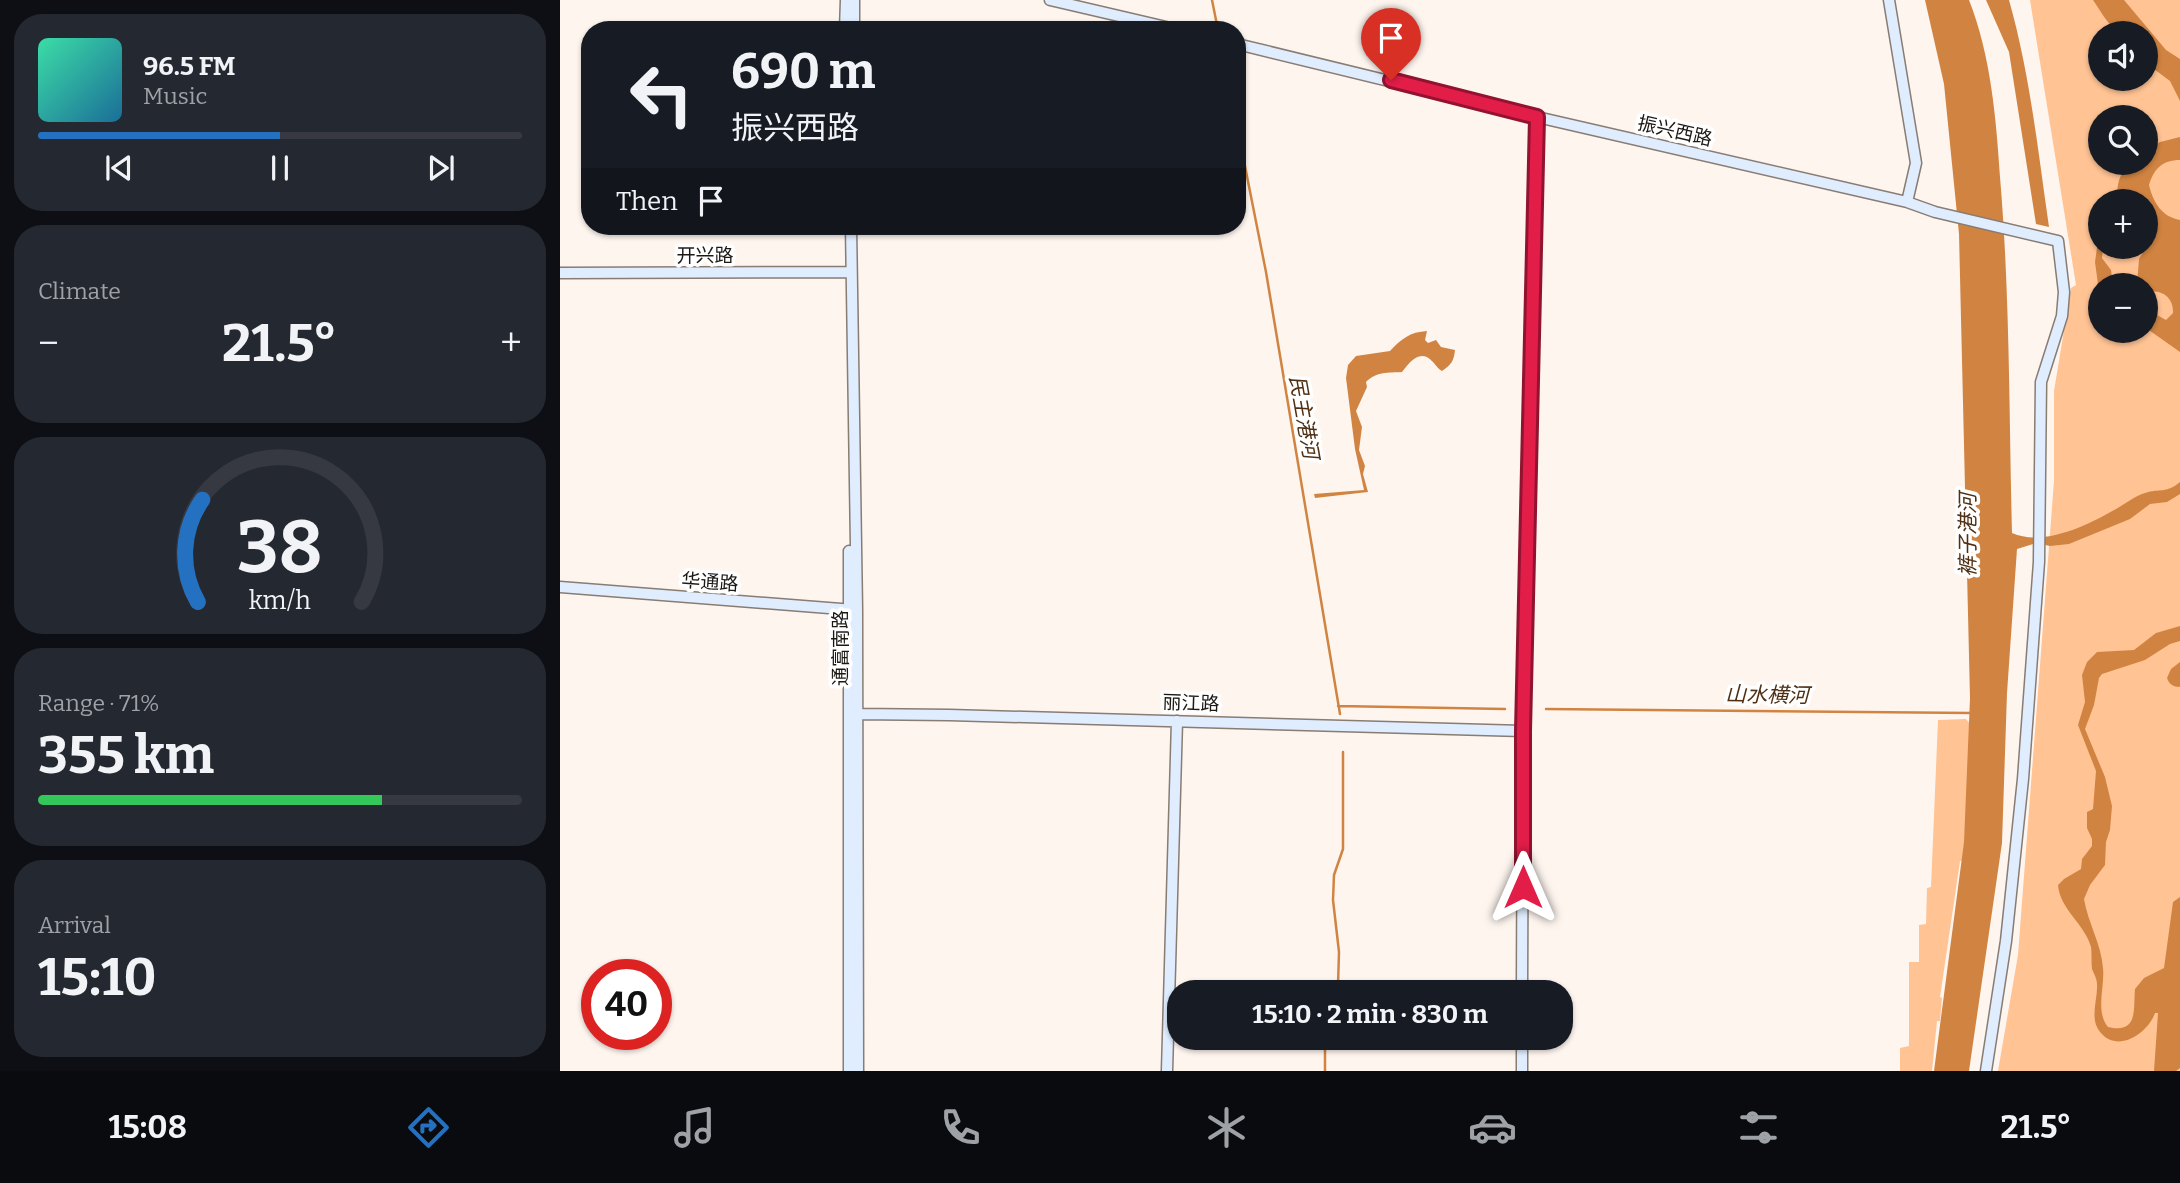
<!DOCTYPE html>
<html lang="en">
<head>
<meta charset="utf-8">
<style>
	body { margin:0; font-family:Bitter,"Noto Sans SC",serif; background:#242831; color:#f1f3f6; height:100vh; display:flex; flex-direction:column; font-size:26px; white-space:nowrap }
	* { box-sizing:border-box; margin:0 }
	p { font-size:23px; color:#9ea1a6 }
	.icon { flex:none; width:38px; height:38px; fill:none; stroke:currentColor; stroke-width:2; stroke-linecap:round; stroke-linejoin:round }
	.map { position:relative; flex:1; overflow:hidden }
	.side { display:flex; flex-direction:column; gap:14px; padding:14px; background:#0d0f14; width:560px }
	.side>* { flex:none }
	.hud { position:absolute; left:21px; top:21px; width:665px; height:214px; border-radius:28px; box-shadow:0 2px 5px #0004; background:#171b24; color:#f1f3f6; overflow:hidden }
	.controls { position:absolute; left:1528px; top:21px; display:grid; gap:14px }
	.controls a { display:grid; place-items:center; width:70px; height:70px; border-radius:50%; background:#171b24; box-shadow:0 2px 5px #0004; font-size:35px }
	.speed { position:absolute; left:21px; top:959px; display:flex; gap:14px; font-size:35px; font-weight:700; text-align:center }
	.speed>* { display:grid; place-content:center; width:91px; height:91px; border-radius:50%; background:#171b24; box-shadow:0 2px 5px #0004; line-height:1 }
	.speed .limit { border:10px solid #d22; background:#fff; color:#111 }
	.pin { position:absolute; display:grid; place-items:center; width:60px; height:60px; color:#fff; margin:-72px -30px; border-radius:50% 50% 50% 0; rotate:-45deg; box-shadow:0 0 7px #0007 }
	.pin .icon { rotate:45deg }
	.me { position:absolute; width:77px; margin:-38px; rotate:0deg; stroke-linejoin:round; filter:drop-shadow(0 0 5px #0008) }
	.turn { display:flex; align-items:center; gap:24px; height:147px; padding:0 35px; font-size:32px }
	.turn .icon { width:91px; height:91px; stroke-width:2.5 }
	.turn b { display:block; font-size:49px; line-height:60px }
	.then { display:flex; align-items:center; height:66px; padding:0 35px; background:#0003; gap:14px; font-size:26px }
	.big { font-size:52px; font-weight:700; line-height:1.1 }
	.side .widget { flex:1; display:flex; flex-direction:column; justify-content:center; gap:10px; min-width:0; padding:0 24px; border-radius:28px; background:#242831 }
	.side .dial { align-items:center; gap:0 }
	.dial svg { height:182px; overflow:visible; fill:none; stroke:#363941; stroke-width:7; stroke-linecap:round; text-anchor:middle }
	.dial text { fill:#f1f3f6; stroke:none }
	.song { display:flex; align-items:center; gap:21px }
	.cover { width:84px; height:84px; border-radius:10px; background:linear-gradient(135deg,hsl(160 70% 55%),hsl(200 70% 35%)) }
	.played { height:7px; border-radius:4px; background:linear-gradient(90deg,#2471c1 50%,#363941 50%) }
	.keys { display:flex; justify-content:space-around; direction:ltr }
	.heat { display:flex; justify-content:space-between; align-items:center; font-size:38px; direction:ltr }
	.charge { height:10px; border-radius:5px; background:linear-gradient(90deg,#34c759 71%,#363941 0) }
	.trip { position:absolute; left:607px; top:980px; width:406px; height:70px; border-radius:28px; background:#171b24; box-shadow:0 2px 5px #0004; font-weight:700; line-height:70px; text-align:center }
	.tab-bar { display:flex; height:112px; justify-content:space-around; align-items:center; background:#090b0e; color:#9ea1a6 }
	.tab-bar .icon { width:49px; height:49px }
	.tab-bar .active { color:#2471c1 }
	.tab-bar b { font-size:32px; color:#f1f3f6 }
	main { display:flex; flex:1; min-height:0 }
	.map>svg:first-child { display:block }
</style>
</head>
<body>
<main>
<section class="side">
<div class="widget">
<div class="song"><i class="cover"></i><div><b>96.5 FM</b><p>Music</p></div></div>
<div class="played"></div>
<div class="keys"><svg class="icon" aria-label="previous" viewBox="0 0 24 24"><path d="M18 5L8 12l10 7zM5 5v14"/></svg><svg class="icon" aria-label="pause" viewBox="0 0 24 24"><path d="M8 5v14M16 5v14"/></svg><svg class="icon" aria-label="next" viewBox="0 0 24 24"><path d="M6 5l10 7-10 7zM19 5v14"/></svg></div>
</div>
<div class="widget"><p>Climate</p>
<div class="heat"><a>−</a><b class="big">21.5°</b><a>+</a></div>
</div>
<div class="widget dial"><svg viewBox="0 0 100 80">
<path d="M14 69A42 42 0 1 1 86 69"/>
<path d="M14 69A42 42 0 0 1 16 24" stroke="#2471c1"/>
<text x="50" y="56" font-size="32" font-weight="700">38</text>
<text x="50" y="72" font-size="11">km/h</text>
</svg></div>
<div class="widget"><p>Range · 71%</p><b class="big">355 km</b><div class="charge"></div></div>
<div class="widget"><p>Arrival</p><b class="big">15:10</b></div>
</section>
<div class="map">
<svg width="1620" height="1071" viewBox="0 0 1620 1071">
	<rect width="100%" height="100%" fill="#fef5ef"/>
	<path fill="#ffc394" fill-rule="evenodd" d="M1470,0H1620V1071H1438L1458,955L1494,481V391L1511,288L1516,285ZM1540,33H1586V79H1540ZM1540,117H1586V163H1540ZM1540,201H1586V247H1540ZM1540,285H1586V331H1540Z
		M1406,719L1411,725L1404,848L1403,861H1400L1380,997L1382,998L1380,1021H1377L1372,1071H1340V1048L1349,1046V962H1359V925L1366,924L1367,888L1371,887L1378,720Z"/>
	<path fill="#d18442" d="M1365,0H1409C1431,56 1436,118 1440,177C1450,295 1449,415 1452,533C1484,547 1528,525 1556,509C1565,504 1575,496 1585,493C1600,488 1606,494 1620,482V494L1607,502L1590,504L1570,519L1509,544L1490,546L1476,543L1457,549L1447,693L1442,843L1409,1071H1374L1404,842L1410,698L1399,234L1384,84Z
		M1426,0H1449C1470,74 1478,151 1489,227L1476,224L1449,52Z
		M1533,0H1564L1606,50L1620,59V101L1610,81L1586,63V33C1550,33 1552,28 1533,0Z
		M1620,137V160C1602,160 1594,169 1589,185C1593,202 1602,217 1620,220V352L1586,328V309L1606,320L1613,313C1614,297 1600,288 1586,293V285H1577L1579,259L1595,233V220L1590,215H1586V201H1556C1559,182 1556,177 1572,163H1586V150L1600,142Z
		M1540,226V247H1543L1542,258L1551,270L1553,285H1540V299L1535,262Z
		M867,331L865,340L868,343L876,340L881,347L895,350C894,361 891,365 882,371C878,369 876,365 873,362C860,348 850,362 842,372C828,373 817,371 806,382L807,387L796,411L802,427L799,450L805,466L803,474L808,492L755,498L754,494L804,490L795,449L786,378L788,365L796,356L830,351C841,339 850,332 867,331Z
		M1620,626V641L1610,644L1585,660L1542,674L1539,678L1534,705L1525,729L1545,777L1552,806L1550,830L1546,842L1545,865L1530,885L1524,899C1528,923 1541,943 1543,968C1545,987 1535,1011 1548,1027C1579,1034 1573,1009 1575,989L1584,978L1604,968L1613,902L1620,897V1068L1616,1071H1594L1598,1013H1595C1588,1033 1558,1054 1540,1032C1529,1019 1538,999 1537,984C1537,979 1534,974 1532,969C1531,962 1532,954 1531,947C1525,924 1500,910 1498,885L1504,879L1521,869L1522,859L1532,846V839L1527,828V812L1533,809L1536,771L1518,725L1525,702L1522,675L1527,662L1537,652L1574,650L1596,633Z
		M1620,662V687C1613,687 1609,684 1607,678L1611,669Z"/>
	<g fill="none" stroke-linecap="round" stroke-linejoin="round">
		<path stroke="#d18442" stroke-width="2.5" d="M652,0L658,30
			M677,126L706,272L780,714
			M778,706L945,709
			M986,709L1411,713
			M775,992L778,985L779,952L773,900L774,875L783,849V752
			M765,1071V1038"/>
		<g stroke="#887c73" stroke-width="13">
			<path id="secondary" d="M490,0L619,30
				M285,30L286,0
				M294,30V0
				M677,44L977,117L1347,202L1356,163L1329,0
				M1347,202L1375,212L1498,241L1504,292L1502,316L1481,382L1479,562L1463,779L1446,941L1426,1071
				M291,226L297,610L298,1071
				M0,273L291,272
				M289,551V1071
				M0,587L294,610
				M298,714L389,715L963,731
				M962,992L963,731L977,117
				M607,1071L617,721
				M962,1071V1038"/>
		</g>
		<use href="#secondary" stroke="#dfedfe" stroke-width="10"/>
	</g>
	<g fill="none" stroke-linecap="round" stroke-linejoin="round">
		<g stroke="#92132f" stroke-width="18">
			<path id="route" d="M831,80L977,117L963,731V887"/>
		</g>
		<use href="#route" stroke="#e11d48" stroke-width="12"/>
	</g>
	<g text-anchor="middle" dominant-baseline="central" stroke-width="7" stroke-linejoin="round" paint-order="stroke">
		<g font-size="19" fill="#1c1814" stroke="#fff">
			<text transform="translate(1115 131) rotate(13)">振兴西路</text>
			<text x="145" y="255">开兴路</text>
			<text transform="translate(150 582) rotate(4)">华通路</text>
			<text transform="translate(280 648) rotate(-90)">通富南路</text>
			<text transform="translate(631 703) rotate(2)">丽江路</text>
		</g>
		<g font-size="21" font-style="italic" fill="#503014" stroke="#fff">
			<text transform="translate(744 417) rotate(80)">民主港河</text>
			<text transform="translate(1408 535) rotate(-90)">裤子港河</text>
			<text transform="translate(1207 695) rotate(1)">山水横河</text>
		</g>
	</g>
</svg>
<div class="controls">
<a><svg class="icon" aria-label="sound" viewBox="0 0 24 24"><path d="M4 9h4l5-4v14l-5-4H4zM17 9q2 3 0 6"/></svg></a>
<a><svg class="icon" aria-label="search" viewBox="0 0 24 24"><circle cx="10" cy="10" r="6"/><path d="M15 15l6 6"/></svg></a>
<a>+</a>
<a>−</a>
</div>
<div class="speed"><div class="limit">40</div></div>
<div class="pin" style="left:831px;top:80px;background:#d93025"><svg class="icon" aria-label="arrive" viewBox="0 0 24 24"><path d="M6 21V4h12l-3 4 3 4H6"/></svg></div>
<svg class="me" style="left:963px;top:887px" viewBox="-20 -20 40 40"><path d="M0-17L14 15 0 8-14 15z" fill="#e11d48" stroke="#fff" stroke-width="4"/></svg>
<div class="trip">15:10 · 2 min · 830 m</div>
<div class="hud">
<div class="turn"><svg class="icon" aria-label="left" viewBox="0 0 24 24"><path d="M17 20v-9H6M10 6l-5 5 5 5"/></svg><div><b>690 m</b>振兴西路</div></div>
<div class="then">Then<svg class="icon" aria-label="arrive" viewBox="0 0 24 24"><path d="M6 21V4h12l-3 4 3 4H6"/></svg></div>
</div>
</div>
</main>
<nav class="tab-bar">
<b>15:08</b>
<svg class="icon active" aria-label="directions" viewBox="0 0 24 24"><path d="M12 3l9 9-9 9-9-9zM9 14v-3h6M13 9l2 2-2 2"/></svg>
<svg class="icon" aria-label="music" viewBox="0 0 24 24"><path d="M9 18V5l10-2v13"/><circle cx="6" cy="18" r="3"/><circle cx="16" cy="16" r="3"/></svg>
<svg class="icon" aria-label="phone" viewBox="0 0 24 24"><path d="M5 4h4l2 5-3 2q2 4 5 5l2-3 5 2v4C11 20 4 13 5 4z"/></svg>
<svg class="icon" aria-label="climate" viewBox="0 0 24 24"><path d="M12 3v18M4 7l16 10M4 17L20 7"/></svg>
<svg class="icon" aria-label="car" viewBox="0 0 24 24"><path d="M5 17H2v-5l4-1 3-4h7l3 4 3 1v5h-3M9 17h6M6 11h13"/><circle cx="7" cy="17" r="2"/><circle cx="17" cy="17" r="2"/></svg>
<svg class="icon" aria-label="filters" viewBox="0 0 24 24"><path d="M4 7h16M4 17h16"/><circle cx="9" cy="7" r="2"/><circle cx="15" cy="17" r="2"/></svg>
<b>21.5°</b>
</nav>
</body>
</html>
